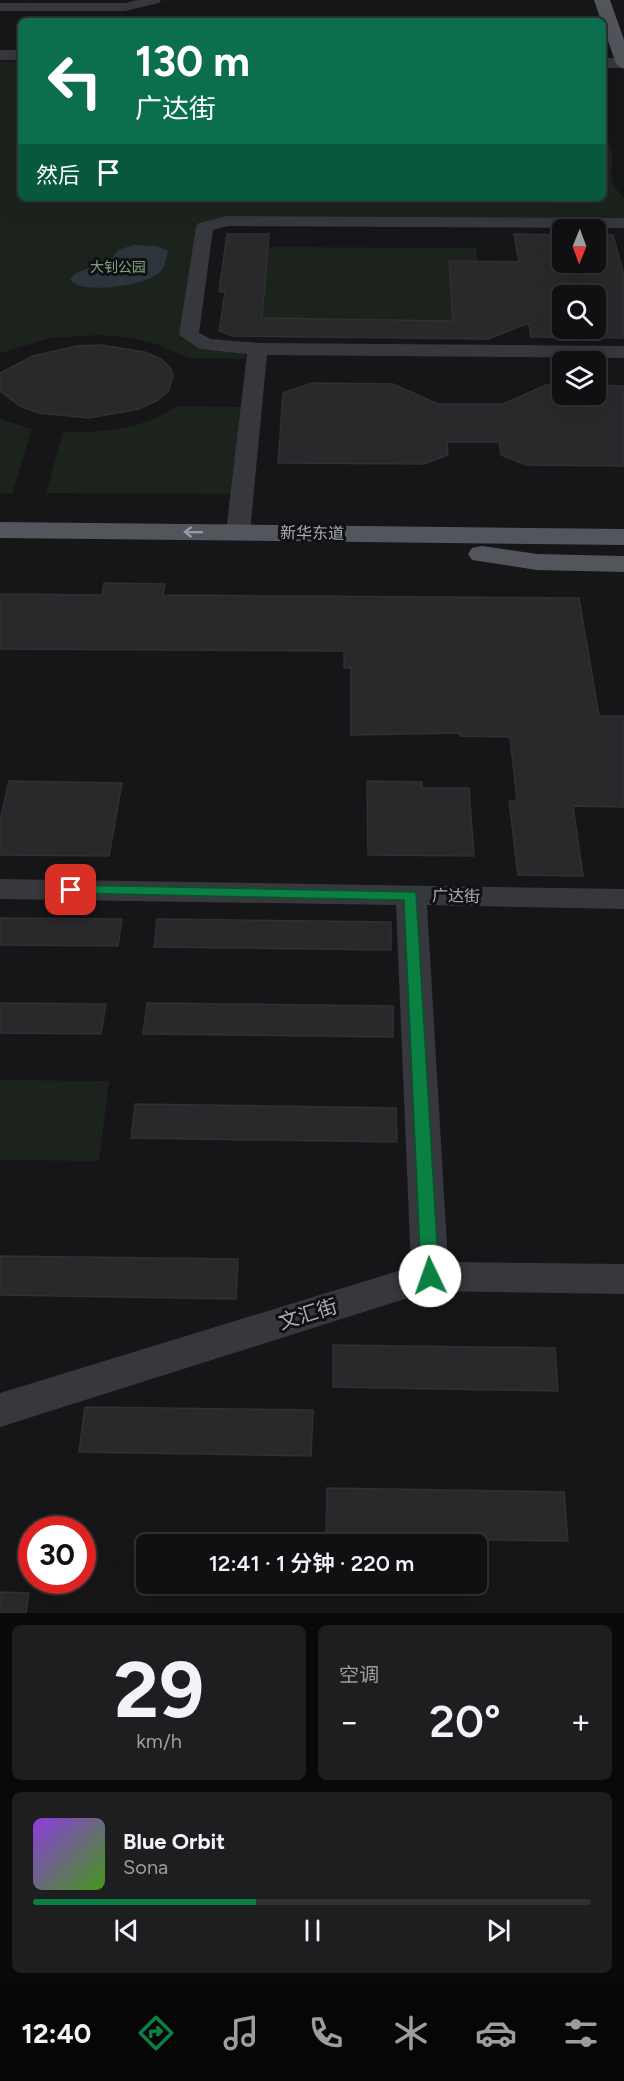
<!DOCTYPE html>
<html lang="zh">
<head>
<meta charset="utf-8">
<style>
	body { margin:0; font-family:Figtree,"Noto Sans SC",sans-serif; background:#1e1e20; color:#f1f3f6; height:100vh; display:flex; flex-direction:column; font-size:22px; white-space:nowrap }
	* { box-sizing:border-box; margin:0 }
	p { font-size:20px; color:#9c9d9f }
	.icon { flex:none; width:33px; height:33px; fill:none; stroke:currentColor; stroke-width:2; stroke-linecap:round; stroke-linejoin:round }
	.map { position:relative; height:1613px; overflow:hidden }
	.side { display:flex; flex-direction:column; gap:12px; padding:12px; background:#09090a; flex:1 }
	.side>* { flex:none }
	.banner { position:absolute; left:18px; top:18px; width:588px; height:183px; border-radius:9px; box-shadow:0 6px 24px #0002,0 0 0 2px #303032; background:#0b6e4f; color:#fff; overflow:hidden }
	.needle { width:39px; rotate:181deg }
	.controls { position:absolute; left:552px; top:219px; display:grid; gap:12px }
	.controls a { display:grid; place-items:center; width:54px; height:54px; border-radius:9px; background:#101012; box-shadow:0 6px 24px #0002,0 0 0 2px #303032; font-size:30px }
	.speed { position:absolute; left:18px; top:1516px; display:flex; gap:12px; font-size:30px; font-weight:700; text-align:center }
	.speed>* { display:grid; place-content:center; width:78px; height:78px; border-radius:50%; background:#101012; box-shadow:0 6px 24px #0002,0 0 0 2px #303032; line-height:1 }
	.speed .limit { border:9px solid #d22; background:#fff; color:#111 }
	.pin { position:absolute; display:grid; place-items:center; width:51px; height:51px; color:#fff; margin:-26px; border-radius:12px; box-shadow:0 3px 9px #0006 }
	.me { position:absolute; width:66px; margin:-33px; rotate:357deg; stroke-linejoin:round; filter:drop-shadow(0 0 4px #0008) }
	.turn { display:flex; align-items:center; gap:21px; height:126px; padding:0 18px; font-size:27px }
	.turn .icon { width:78px; height:78px; stroke-width:2.5 }
	.turn b { display:block; font-size:42px; line-height:51px }
	.then { display:flex; align-items:center; height:57px; padding:0 18px; background:#0003; gap:12px; font-size:22px }
	.big { font-size:45px; font-weight:600; line-height:1.1 }
	.side .widget { flex:1; display:flex; flex-direction:column; justify-content:center; gap:9px; min-width:0; padding:0 21px; border-radius:9px; background:#1e1e20 }
	.side .dial { align-items:center; gap:0 }
	.dial b { font-size:78px; line-height:1 }
	.song { display:flex; align-items:center; gap:18px }
	.cover { width:72px; height:72px; border-radius:9px; background:linear-gradient(135deg,hsl(270 70% 55%),hsl(100 70% 35%)) }
	.played { height:6px; border-radius:3px; background:linear-gradient(90deg,#0b8043 40%,#303032 40%) }
	.keys { display:flex; justify-content:space-around; direction:ltr }
	.heat { display:flex; justify-content:space-between; align-items:center; font-size:33px; direction:ltr }
	.side .tiles { flex:1; display:grid; gap:12px; grid-template-columns:1fr 1fr }
	.widget:last-child { grid-column:span 2 }
	.trip { position:absolute; left:136px; top:1534px; width:351px; height:60px; border-radius:9px; background:#101012; box-shadow:0 6px 24px #0002,0 0 0 2px #303032; font-weight:600; line-height:60px; text-align:center }
	.tabs { display:flex; height:96px; justify-content:space-around; align-items:center; background:#060607; color:#9c9d9f }
	.tabs .icon { width:42px; height:42px }
	.tabs .on { color:#0b8043 }
	.tabs b { font-size:27px; color:#f1f3f6 }
	.map>svg:first-child { display:block }
</style>
</head>
<body>
<div class="map">
<svg width="624" height="1613" viewBox="0 0 624 1613">
	<rect width="100%" height="100%" fill="#161618"/>
	<path fill="#1c231d" d="M0,61L21,62V198H603V134C624,161 598,173 624,198V220L213,219L181,336C199,351 222,347 244,354L247,359L189,358L156,344L132,338L101,335L50,338L0,353Z
		M241,247L476,248L486,323L233,322Z
		M177,406L243,407L234,494L46,493L63,432C101,433 145,429 177,406Z
		M0,419L32,429L12,494L0,493Z
		M0,1080L109,1081L99,1161L0,1160Z"/>
	<path fill="#2c353c" d="M133,245L157,246L168,251C166,259 165,267 159,273C147,285 78,296 70,279L76,273L111,260L118,250Z"/>
	<path fill="#29292c" stroke="#303034" stroke-width="1.5" fill-rule="evenodd" d="M227,234H269L262,318L453,321L449,261L519,262L514,234L562,235V262H596V235H613L624,275V338L531,337L529,323L488,339L233,336L219,331L225,292H219ZM562,296H596V328H562Z
		M101,345L145,352L161,359L171,369L173,376L169,390L158,400L139,409L89,418L39,413L20,406L0,391V373L33,356L77,346Z
		M312,383L393,384L438,404H503L546,385H562V394H596V385L624,386V466L526,465L501,455L499,442H447L448,455L424,464L278,463L283,393Z
		M104,583L165,584L163,595L579,598L599,716H624V807L573,806L583,876L518,875L509,801H517L510,737L460,736V733L351,735V668H344V651L0,649V594L102,595Z
		M9,781L122,783L109,856L0,855V820Z
		M367,781L422,782V788H469L474,856L368,855Z
		M0,918L122,919L118,946L0,945Z
		M157,919L391,922V950L154,947Z
		M0,1003L106,1004L101,1034L0,1033Z
		M147,1003L393,1006V1037L143,1034Z
		M135,1104L396,1108L397,1142L131,1138Z
		M0,1256L238,1259L236,1299L0,1295Z
		M333,1345L555,1348L558,1391L333,1387Z
		M85,1407L313,1410L311,1456L79,1452Z
		M327,1488L564,1492L568,1541L326,1538Z
		M0,1592L29,1593L26,1613H0Z"/>
	<g fill="none" stroke-linecap="round" stroke-linejoin="round">
		<path fill="#37383d" fill-rule="evenodd" d="M137,0H161L159,3L125,11H0V3H125Z
			M227,216L624,218V228L228,226L213,230L199,333L211,339L258,343L624,346V358L267,355L250,532L246,537H230L226,532L247,354L200,349L179,335L196,227L199,223Z
			M0,879L624,889V909L427,905L448,1262L624,1264V1294L430,1291L0,1427V1393L411,1267L396,905L0,899Z"/>
		<path fill="#37383d" fill-rule="evenodd" d="M0,50H21V60H0Z
			M603,58H624V68H603Z"/>
		<path fill="#53555c" fill-rule="evenodd" d="M594,0H610L624,40V69L616,64Z
			M0,522L624,529V545L0,538Z
			M482,546L537,554L624,556V572L537,570L472,560L468,554L472,548Z"/>
	</g>
	<defs><path id="oneway-shaft" d="M-6 0H5M1.5-3L5.5 0L1.5 3" fill="none" stroke-width="1.6" stroke-linecap="round" stroke-linejoin="round" transform="scale(1.5)"/></defs>
	<use stroke="#979ba6" href="#oneway-shaft" transform="translate(193 532) rotate(-179)"/>
	<path fill="#0b8043" stroke="#07532c" stroke-width="1.5" d="M71,885L416,892L439,1276L436,1281H423L421,1276L404,900L66,893L64,890Z"/>
	<g text-anchor="middle" dominant-baseline="central" stroke-width="6" stroke-linejoin="round" paint-order="stroke">
		<g font-size="14" fill="#7fa381" stroke="#111113">
			<text x="118" y="267">大钊公园</text>
		</g>
		<g font-size="16" fill="#a8adb8" stroke="#111113">
			<text transform="translate(312 533) rotate(1)">新华东道</text>
			<text transform="translate(456 896) rotate(1)">广达街</text>
		</g>
		<g font-size="20" fill="#a8adb8" stroke="#111113">
			<text transform="translate(308 1314) rotate(-17)">文汇街</text>
		</g>
	</g>
</svg>
<div class="controls">
<a><svg class="needle" viewBox="-14 -14 28 28"><path d="M0-13l5 13h-10z" fill="#e53935"/><path d="M0 13l5-13h-10z" fill="#9c9d9f"/></svg></a>
<a><svg class="icon" aria-label="search" viewBox="0 0 24 24"><circle cx="10" cy="10" r="6"/><path d="M15 15l6 6"/></svg></a>
<a><svg class="icon" aria-label="layers" viewBox="0 0 24 24"><path d="M12 4l9 5-9 5-9-5zM3 14l9 5 9-5"/></svg></a>
</div>
<div class="speed"><div class="limit">30</div></div>
<div class="pin" style="left:71px;top:890px;background:#d93025"><svg class="icon" aria-label="arrive" viewBox="0 0 24 24"><path d="M6 21V4h12l-3 4 3 4H6"/></svg></div>
<svg class="me" style="left:430px;top:1276px" viewBox="-20 -20 40 40"><circle r="19" fill="#fff"/><path d="M0-13L10 11 0 6-10 11z" fill="#0b8043"/></svg>
<div class="trip">12:41 · 1 分钟 · 220 m</div>
<div class="banner">
<div class="turn"><svg class="icon" aria-label="left" viewBox="0 0 24 24"><path d="M17 20v-9H6M10 6l-5 5 5 5"/></svg><div><b>130 m</b>广达街</div></div>
<div class="then">然后<svg class="icon" aria-label="arrive" viewBox="0 0 24 24"><path d="M6 21V4h12l-3 4 3 4H6"/></svg></div>
</div>
</div>
<section class="side">
<div class="tiles">
<div class="widget dial"><b>29</b><p>km/h</p></div>
<div class="widget"><p>空调</p>
<div class="heat"><a>−</a><b class="big">20°</b><a>+</a></div>
</div>
<div class="widget">
<div class="song"><i class="cover"></i><div><b>Blue Orbit</b><p>Sona</p></div></div>
<div class="played"></div>
<div class="keys"><svg class="icon" aria-label="previous" viewBox="0 0 24 24"><path d="M18 5L8 12l10 7zM5 5v14"/></svg><svg class="icon" aria-label="pause" viewBox="0 0 24 24"><path d="M8 5v14M16 5v14"/></svg><svg class="icon" aria-label="next" viewBox="0 0 24 24"><path d="M6 5l10 7-10 7zM19 5v14"/></svg></div>
</div>
</div>
</section>
<nav class="tabs">
<b>12:40</b>
<svg class="icon on" aria-label="directions" viewBox="0 0 24 24"><path d="M12 3l9 9-9 9-9-9zM9 14v-3h6M13 9l2 2-2 2"/></svg>
<svg class="icon" aria-label="music" viewBox="0 0 24 24"><path d="M9 18V5l10-2v13"/><circle cx="6" cy="18" r="3"/><circle cx="16" cy="16" r="3"/></svg>
<svg class="icon" aria-label="phone" viewBox="0 0 24 24"><path d="M5 4h4l2 5-3 2q2 4 5 5l2-3 5 2v4C11 20 4 13 5 4z"/></svg>
<svg class="icon" aria-label="climate" viewBox="0 0 24 24"><path d="M12 3v18M4 7l16 10M4 17L20 7"/></svg>
<svg class="icon" aria-label="car" viewBox="0 0 24 24"><path d="M5 17H2v-5l4-1 3-4h7l3 4 3 1v5h-3M9 17h6M6 11h13"/><circle cx="7" cy="17" r="2"/><circle cx="17" cy="17" r="2"/></svg>
<svg class="icon" aria-label="filters" viewBox="0 0 24 24"><path d="M4 7h16M4 17h16"/><circle cx="9" cy="7" r="2"/><circle cx="15" cy="17" r="2"/></svg>
</nav>
</body>
</html>
